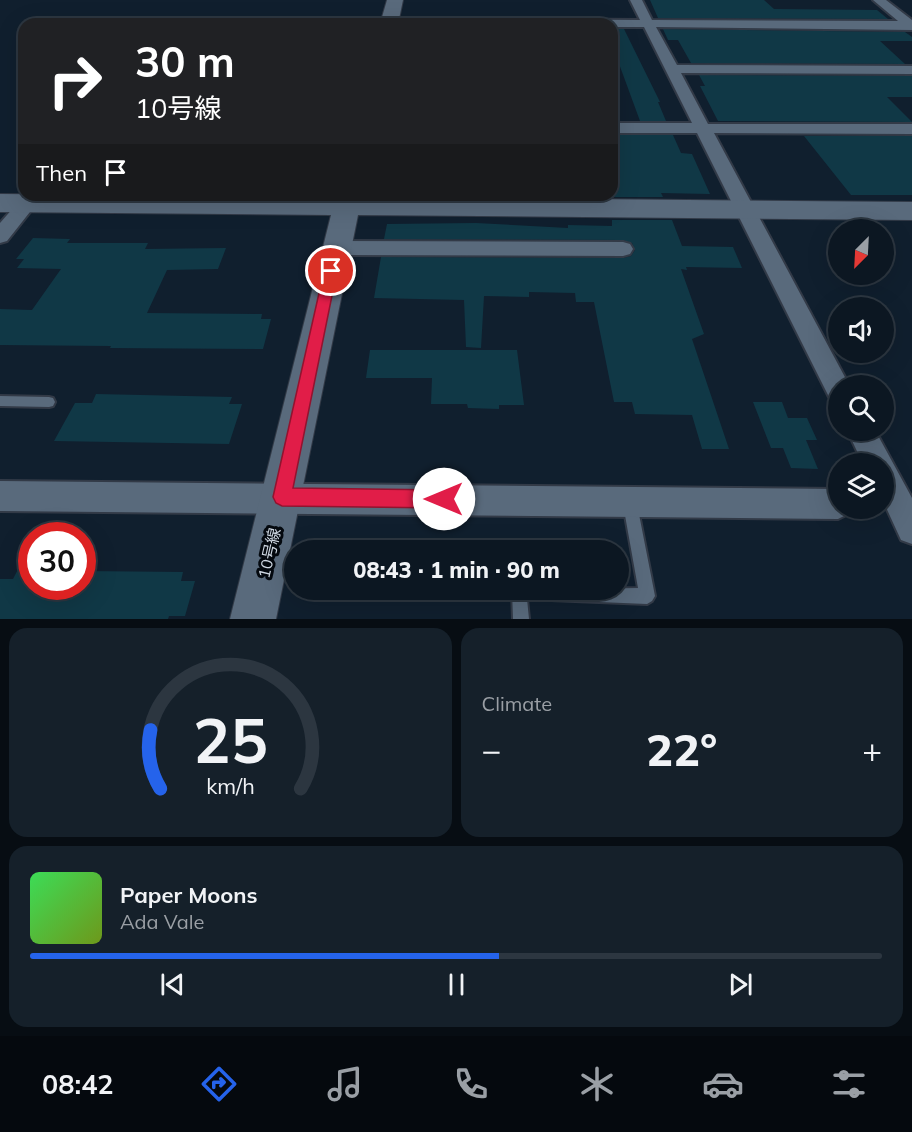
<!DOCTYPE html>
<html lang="en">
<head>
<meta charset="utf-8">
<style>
	body { margin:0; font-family:Mulish,"Noto Sans JP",sans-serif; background:#15202a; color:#f1f3f6; height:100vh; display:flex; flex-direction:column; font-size:22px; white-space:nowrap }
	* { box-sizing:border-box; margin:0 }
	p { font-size:20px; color:#9a9fa5 }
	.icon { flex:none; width:33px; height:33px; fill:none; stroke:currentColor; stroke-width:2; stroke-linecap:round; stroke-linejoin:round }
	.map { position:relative; height:619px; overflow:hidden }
	.drawer { display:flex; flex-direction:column; gap:9px; padding:9px; background:#070d13; flex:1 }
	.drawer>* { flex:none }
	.banner { position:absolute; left:18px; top:18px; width:600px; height:183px; border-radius:18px; box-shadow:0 6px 24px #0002,0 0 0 2px #2c3640; background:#202124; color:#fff; overflow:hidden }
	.needle { width:39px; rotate:204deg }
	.buttons { position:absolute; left:828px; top:219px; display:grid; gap:12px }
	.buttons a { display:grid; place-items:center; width:66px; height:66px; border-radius:50%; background:#0c1722; box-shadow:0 6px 24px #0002,0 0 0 2px #2c3640; font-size:30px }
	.speed { position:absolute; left:18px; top:522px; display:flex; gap:12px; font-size:30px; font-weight:700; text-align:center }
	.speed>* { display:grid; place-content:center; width:78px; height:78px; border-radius:50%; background:#0c1722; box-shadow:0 6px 24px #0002,0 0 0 2px #2c3640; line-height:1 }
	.speed .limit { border:9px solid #d22; background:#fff; color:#111 }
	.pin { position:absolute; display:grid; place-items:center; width:51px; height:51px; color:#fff; margin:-26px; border:3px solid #fff; border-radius:50%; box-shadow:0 2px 6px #0007 }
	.me { position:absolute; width:66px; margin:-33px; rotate:270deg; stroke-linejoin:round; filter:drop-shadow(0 0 4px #0008) }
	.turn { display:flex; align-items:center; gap:21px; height:126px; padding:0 18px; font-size:27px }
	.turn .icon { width:78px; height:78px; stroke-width:2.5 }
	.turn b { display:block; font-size:42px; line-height:51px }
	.then { display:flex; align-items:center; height:57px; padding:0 18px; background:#0003; gap:12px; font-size:22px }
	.big { font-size:45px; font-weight:800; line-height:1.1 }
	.drawer .card { flex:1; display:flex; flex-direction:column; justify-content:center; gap:9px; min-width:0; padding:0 21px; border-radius:18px; background:#15202a }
	.drawer .dial { align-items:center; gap:0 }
	.dial svg { height:156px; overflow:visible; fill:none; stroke:#2c3640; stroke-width:7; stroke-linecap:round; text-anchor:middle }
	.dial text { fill:#f1f3f6; stroke:none }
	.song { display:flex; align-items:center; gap:18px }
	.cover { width:72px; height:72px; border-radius:9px; background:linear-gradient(135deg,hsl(130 70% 55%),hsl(80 70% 35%)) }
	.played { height:6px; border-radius:3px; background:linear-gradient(90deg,#2563eb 55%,#2c3640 55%) }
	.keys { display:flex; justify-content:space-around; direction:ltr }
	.heat { display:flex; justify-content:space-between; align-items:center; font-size:33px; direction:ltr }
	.drawer .tiles { flex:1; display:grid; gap:9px; grid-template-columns:1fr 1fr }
	.card:last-child { grid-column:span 2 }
	.trip { position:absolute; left:284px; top:540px; width:345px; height:60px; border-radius:30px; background:#0c1722; box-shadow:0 6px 24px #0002,0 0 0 2px #2c3640; font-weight:800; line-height:60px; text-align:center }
	.tabs { display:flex; height:96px; justify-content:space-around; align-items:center; background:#05090e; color:#9a9fa5 }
	.tabs .icon { width:42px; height:42px }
	.tabs .current { color:#2563eb }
	.tabs b { font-size:27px; color:#f1f3f6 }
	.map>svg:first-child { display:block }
</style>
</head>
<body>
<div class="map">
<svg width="912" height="619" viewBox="0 0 912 619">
	<rect width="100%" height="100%" fill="#101f2e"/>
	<path fill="#103846" d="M650,0H764L774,9L877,10L888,19L658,18Z
		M612,29H624L660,102H658L666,121H640L618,61H612Z
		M663,29L905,32L912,37V41H880L905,64L691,63L678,40H668Z
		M699,75L912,76V97H887L912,122L718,121L700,86H705Z
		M612,135H673L681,153L692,154L710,194L661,193L663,197H612Z
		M804,136H912V195H851Z
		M612,220H672L682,246L733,247L742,268L686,267L687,270L681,269L704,334L692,339L729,449H702L692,415L635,414L632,402H614L594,302H576L575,293L529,292V297L484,296L481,348L466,347L464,300L374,298L381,257L623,258L631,256L635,250L632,243L623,240L384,239L387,224L476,223L568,228V225L612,226Z
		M33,238L70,239L67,243H148L145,249L226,248L218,269L167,270L147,313L262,314L261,319H271L263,349L110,348L111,346L0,345V309L32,310L61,269L17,268L24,259H16Z
		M370,350H517L524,405H499V409L468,408L467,404H431L432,378H366Z
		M96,394L232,397L229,404H242L229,444L54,441L75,403H92Z
		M753,402H782L788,418H807L817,440H806L818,469L791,468L783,448H771Z
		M32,542V586H82V571L183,572L181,581H195L185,616H169L168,619H0V579H13Z"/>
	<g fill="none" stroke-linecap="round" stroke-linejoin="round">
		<g stroke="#323a47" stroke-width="4">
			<path id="lane" d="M0,396L49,397L53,398L55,402L53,406L49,407L0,406Z
				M630,497L635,499L637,504L655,596L652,601L647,604L527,599L529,619H513L512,590L638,588L623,504L625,499Z"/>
		</g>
		<g stroke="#323a47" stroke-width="4">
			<path id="street" d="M630,0H642L652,20L898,21L873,0H886L912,20V30L656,27L677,65L912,66V74L681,73L708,124H912V134L714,133L847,381L849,386H838V400L829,397L697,133H612V123H692L644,27H612V24H385L384,22L390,18L640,20Z
				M28,197L35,199L37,203L7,241L0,243V223L21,199Z
				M336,241L623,242L630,244L633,249L630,254L623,256L336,255L329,253L326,248L329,243Z
				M847,430H875L912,498V544L901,540L884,503V464H863Z
				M0,481L838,489V508H851L848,514L838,519L0,511Z"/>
		</g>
		<g stroke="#323a47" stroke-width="2">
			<path id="secondary" d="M387,0H403L398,24H380Z
				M0,194L336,197V195H362L361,197L912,202V220L358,215L276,619H230L331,215L0,212Z"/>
		</g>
		<use href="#lane" fill="#596a7c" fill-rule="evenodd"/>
		<use href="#street" fill="#596a7c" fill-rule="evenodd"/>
		<use href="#secondary" fill="#596a7c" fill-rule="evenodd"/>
	</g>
	<path fill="#e11d48" stroke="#92132f" stroke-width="1.5" d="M331,266L337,271L293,488L444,490L450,493L453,499L450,505L444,508L282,506L276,503L273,497L324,271Z"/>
	<g text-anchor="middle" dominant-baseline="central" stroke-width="6" stroke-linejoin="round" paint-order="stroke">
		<g font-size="16" fill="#cfd8e3" stroke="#04090f">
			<text transform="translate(269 553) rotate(-77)">10号線</text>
		</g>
	</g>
</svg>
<div class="buttons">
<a><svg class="needle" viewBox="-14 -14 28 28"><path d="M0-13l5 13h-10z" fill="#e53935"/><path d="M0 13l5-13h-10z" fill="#9a9fa5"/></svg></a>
<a><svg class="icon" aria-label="sound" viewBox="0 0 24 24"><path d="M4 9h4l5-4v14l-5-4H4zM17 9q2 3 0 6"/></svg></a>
<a><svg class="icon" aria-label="search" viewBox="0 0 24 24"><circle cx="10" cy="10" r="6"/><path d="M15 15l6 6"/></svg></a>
<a><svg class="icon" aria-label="layers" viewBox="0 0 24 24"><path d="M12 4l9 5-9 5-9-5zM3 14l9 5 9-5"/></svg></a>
</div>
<div class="speed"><div class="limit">30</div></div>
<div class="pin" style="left:331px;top:271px;background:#d93025"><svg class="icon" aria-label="arrive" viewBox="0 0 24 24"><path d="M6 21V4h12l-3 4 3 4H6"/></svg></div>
<svg class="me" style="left:444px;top:499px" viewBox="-20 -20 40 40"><circle r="19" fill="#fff"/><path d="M0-13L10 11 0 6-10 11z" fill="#e11d48"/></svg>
<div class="trip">08:43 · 1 min · 90 m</div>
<div class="banner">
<div class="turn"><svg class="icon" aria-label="right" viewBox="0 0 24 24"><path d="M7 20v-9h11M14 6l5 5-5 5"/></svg><div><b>30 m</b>10号線</div></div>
<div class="then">Then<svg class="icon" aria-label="arrive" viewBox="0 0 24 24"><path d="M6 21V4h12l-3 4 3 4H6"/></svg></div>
</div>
</div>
<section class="drawer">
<div class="tiles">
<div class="card dial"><svg viewBox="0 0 100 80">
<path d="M14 69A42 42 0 1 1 86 69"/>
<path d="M14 69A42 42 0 0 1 9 39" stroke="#2563eb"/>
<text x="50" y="56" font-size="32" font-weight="700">25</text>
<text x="50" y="72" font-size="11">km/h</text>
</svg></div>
<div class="card"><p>Climate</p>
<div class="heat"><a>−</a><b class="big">22°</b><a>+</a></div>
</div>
<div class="card">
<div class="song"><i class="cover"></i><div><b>Paper Moons</b><p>Ada Vale</p></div></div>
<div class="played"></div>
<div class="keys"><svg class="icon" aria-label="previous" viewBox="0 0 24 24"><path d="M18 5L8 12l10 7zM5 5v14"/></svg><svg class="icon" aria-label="pause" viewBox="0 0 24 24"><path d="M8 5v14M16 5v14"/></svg><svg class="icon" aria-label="next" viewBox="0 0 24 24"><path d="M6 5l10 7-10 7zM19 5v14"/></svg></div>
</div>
</div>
</section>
<nav class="tabs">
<b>08:42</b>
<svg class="icon current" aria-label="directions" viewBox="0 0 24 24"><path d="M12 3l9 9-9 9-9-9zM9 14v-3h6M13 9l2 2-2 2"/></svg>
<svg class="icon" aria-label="music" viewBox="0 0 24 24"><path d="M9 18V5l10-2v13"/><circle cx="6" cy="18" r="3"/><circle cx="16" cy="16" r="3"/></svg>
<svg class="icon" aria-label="phone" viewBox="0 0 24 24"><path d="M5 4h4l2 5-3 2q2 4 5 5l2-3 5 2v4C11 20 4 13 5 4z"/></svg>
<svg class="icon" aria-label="climate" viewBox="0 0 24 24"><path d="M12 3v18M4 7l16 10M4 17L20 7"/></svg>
<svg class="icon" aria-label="car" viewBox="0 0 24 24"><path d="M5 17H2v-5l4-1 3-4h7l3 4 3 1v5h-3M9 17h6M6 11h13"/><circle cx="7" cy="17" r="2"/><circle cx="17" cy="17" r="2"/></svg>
<svg class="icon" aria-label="filters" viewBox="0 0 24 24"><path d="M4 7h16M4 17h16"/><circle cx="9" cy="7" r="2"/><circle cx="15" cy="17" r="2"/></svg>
</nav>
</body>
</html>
